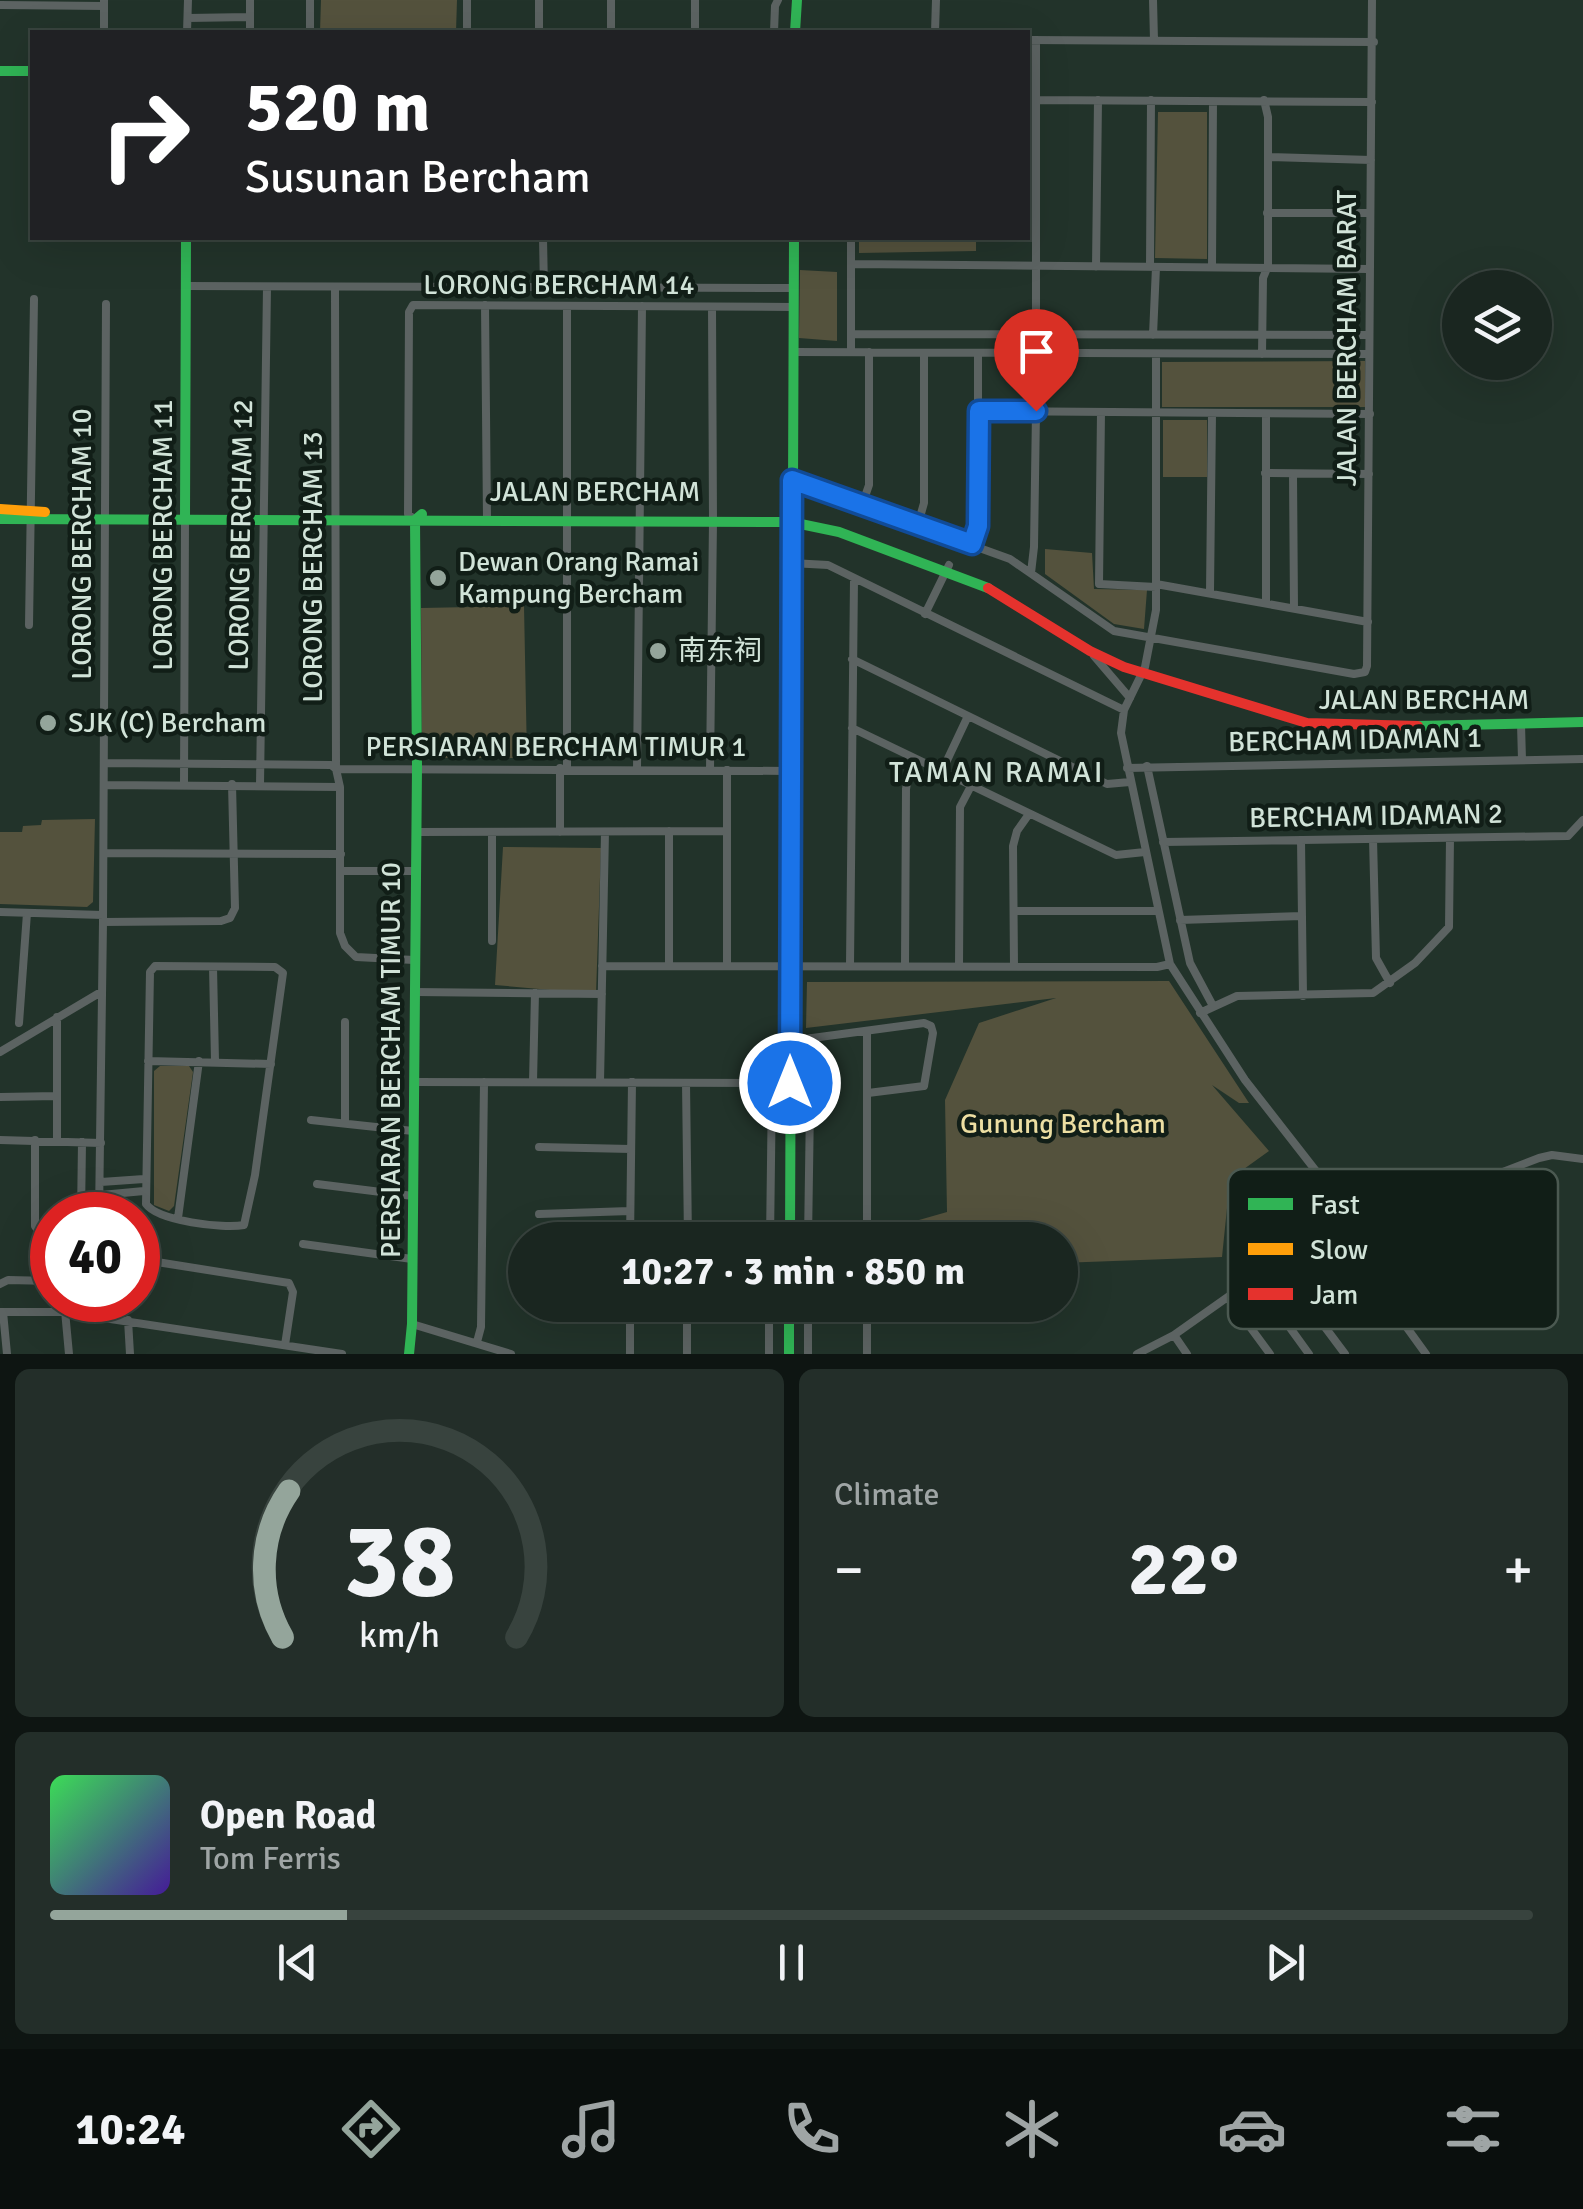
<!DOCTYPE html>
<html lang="en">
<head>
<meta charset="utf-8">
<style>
	body { margin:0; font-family:Signika,"Noto Sans SC",sans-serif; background:#232e29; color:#f1f3f6; height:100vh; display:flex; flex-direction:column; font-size:38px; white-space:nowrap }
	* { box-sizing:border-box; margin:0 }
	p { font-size:32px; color:#9fa5a5 }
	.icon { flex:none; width:55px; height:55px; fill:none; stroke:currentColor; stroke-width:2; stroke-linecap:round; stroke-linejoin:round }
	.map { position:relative; height:1354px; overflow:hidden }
	.details { display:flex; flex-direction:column; gap:15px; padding:15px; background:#0e1512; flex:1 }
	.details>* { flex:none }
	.guide { position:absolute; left:30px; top:30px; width:1000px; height:210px; border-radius:0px; box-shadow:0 10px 40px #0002,0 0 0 2px #38433e; background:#202124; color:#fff; overflow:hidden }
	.tools { position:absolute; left:1442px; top:270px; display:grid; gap:20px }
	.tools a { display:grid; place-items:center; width:110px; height:110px; border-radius:50%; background:#1a2620; box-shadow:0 10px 40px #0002,0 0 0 2px #38433e; font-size:50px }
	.speed { position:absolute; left:30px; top:1192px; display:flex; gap:20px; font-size:50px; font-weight:700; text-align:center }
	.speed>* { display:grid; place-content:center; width:130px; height:130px; border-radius:50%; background:#1a2620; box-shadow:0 10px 40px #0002,0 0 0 2px #38433e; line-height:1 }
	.speed .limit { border:15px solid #d22; background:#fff; color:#111 }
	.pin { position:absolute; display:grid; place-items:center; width:85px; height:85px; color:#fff; margin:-102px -42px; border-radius:50% 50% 50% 0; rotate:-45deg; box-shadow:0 0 10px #0007 }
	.pin .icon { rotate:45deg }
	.me { position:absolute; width:110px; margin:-55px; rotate:0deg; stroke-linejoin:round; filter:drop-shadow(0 0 8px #0008) }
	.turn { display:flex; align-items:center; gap:35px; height:210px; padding:0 50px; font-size:45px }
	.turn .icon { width:130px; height:130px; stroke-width:2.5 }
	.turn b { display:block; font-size:70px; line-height:85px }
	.big { font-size:75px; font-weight:800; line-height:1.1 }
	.details .card { flex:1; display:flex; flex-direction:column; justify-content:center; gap:15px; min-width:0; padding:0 35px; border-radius:15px; background:#232e29 }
	.details .dial { align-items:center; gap:0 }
	.dial svg { height:260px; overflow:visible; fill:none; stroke:#38433e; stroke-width:7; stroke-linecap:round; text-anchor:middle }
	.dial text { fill:#f1f3f6; stroke:none }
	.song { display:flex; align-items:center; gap:30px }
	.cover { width:120px; height:120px; border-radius:15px; background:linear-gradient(135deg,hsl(130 70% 55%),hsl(260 70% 35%)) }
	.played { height:10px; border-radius:5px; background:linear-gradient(90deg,#94a59b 20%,#38433e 20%) }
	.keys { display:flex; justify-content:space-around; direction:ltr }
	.heat { display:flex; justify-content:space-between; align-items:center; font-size:55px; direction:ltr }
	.details .tiles { flex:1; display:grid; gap:15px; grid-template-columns:1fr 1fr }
	.card:last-child { grid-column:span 2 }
	.trip { position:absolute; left:508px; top:1222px; width:570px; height:100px; border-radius:50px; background:#1a2620; box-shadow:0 10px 40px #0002,0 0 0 2px #38433e; font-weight:800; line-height:100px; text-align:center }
	.dock { display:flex; height:160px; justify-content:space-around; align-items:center; background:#0a0f0d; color:#9fa5a5 }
	.dock .icon { width:70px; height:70px }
	.dock .current { color:#94a59b }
	.dock b { font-size:45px; color:#f1f3f6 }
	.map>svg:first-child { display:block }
</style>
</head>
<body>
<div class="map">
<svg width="1583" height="1354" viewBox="0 0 1583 1354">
	<rect width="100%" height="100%" fill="#22332a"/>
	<path fill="#54523d" d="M321,0H457L456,32H320Z
		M1158,112H1207V259L1155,258Z
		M859,238H976V251L859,253Z
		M800,270L837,272V341L799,338Z
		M1365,361V407H1162V362Z
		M1163,420H1207V477H1163Z
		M1045,549L1092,553L1094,589L1147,590L1144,629L1114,624L1045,574Z
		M524,606L527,758H422L421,608Z
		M95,819L93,902L87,907L0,904V832H22L23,826L41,825L42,820Z
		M503,847L601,848L596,994L495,985Z
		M1169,981L1249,1103H1239L1212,1085L1269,1151L1230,1179L1222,1257L1060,1263V1240H892L891,1228L947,1212L945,1100L979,1023L1056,998L806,1028L807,982Z
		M160,1066H189L193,1072L174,1206L169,1211L154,1205V1071Z"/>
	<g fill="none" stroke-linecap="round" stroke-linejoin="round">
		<path stroke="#5c6362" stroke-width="8" d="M695,0V32
			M1153,0L1154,40
			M0,5L104,6
			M188,18L250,17
			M104,32V0
			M187,32L188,0
			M250,32V0
			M310,32V0
			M467,32V0
			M539,32V0
			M611,32V0
			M774,32L775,6L778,0
			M935,32L936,0
			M1028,40L1374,42
			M1036,100L1372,102
			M1268,157L1371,160
			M1267,213H1370
			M543,238L544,289
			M851,238V352
			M852,264L1369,269
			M1096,267L1098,100
			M1150,267L1151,100
			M1212,267L1213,102
			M186,286L793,288
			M485,305L487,520
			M567,306V768
			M851,334L1369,335
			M1153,335L1156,267
			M793,352L1369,354
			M1036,353V40
			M1262,354L1263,278L1268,266V117L1264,100
			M1156,355V610L1145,667L1124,710L1121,733L1170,964L1245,1080L1348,1212L1360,1222L1371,1223L1539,1158L1552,1155L1583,1159
			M979,411L1370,414
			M1101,412L1099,584L1156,587
			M1265,473L1369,474
			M1293,475L1294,607
			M791,480L1010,559L1114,631L1354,674L1365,672L1367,666L1372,0
			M862,505L869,485V352
			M415,520L408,514L409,312L413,305L793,307
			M918,524L924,503V353
			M972,544L978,526V353
			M791,563L828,565L1124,710
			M1031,573L1034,547L1036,411
			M1156,584L1368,622
			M1210,592L1212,414
			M1266,603V414
			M925,614L949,565
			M29,625L34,299
			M1094,656L1130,698
			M852,659L1107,784L1130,782
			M1521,724L1522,760
			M852,728L1116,855L1145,852
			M104,763L331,765L336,769L335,288
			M1147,766L1190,963L1213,1006
			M560,768V832
			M1127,768L1583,759
			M637,769L642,306
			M710,770L713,521L712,307
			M727,770V966
			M942,771L968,716
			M184,784L185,519
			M104,785L340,787L336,769L791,771
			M260,785L267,287
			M340,787V933L345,946L356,957L414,960
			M416,832L726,831
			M492,832V941
			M1373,839L1376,958L1390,983
			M1301,840L1303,996
			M1163,842L1568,836L1583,820
			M104,853L341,854
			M341,871H415
			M1014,911H1158
			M0,912L103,915
			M1180,920L1302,916
			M103,922L221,921L230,918L235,908L232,784
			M905,964L906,789L908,777L918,760
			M850,965L854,579
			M155,966L275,967L283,973L255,1175L244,1225C223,1229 158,1221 146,1204L150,972Z
			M602,966L1157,967L1170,964
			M669,966V831
			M959,966L960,807L971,786
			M1014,966L1013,846L1017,831L1029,814
			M213,967L215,1061
			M415,992L602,994
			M1200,1013L1237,996L1373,993L1415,963L1449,927L1450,838
			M57,1017V1140
			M19,1023L27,913
			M867,1032V1240
			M790,1041L924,1023L931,1026L933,1033L924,1086L868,1093
			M0,1052L101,992
			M148,1061L271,1064
			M414,1082L790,1083
			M533,1082L535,993
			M600,1082L605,832
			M686,1083L688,1240
			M0,1097L57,1096
			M311,1120L413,1131
			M345,1122V1022
			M0,1140L101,1143
			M35,1140V1226L39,1232L52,1233
			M539,1147L631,1149
			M101,1182L144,1179
			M317,1184L413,1196
			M101,1195L144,1191
			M539,1214L630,1211
			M81,1215L82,1142
			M99,1215L103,922L106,304
			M178,1218L199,1061
			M1332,1224L1426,1354
			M790,1236L867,1237
			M630,1240L632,1082
			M770,1240L772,1083
			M808,1240L811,1038
			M303,1244L412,1259
			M138,1259L289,1283L293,1292L285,1345
			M1277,1263L1345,1354
			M1254,1278L1309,1354
			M0,1284L8,1280L52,1281
			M1228,1297L1270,1354
			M64,1300L69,1354
			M630,1305V1354
			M548,1310L549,1305
			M0,1312H64L342,1354
			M3,1312L7,1354
			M128,1320L130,1354
			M412,1324L511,1354
			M1174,1335L1187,1354
			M477,1342L481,1327L484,1082
			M687,1354V1305
			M769,1354V1305
			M808,1354V1305
			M867,1354V1305
			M1137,1354L1174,1335L1348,1212"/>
		<path stroke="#30b455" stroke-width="10" d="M795,32L797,0
			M0,71H32
			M0,519L791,522L839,532L988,588
			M185,519L186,238
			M1418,726L1583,722
			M790,1240L794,238
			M789,1305V1354
			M409,1354L412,1324L417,767L415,520L422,514"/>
		<path stroke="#ff9f0a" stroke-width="10" d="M0,509L45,512"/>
		<path stroke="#e5322d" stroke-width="10" d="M988,588L1090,651L1124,667L1307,723L1418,726"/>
	</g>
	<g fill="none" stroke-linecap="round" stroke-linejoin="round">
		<g stroke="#114b97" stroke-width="25">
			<path id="route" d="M790,1083L792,480L972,544L978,526L979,411H1036"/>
		</g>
		<use href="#route" stroke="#1a73e8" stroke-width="18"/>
	</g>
	<g fill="#94a59b" stroke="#111e17" stroke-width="4">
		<circle cx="438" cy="578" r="10"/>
		<circle cx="658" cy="651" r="10"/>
		<circle cx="48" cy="723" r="10"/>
	</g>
	<g text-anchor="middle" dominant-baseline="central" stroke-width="9" stroke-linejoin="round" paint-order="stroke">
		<g font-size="28" fill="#d1e3d8" stroke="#111e17">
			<text x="559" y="285">LORONG BERCHAM 14</text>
			<text transform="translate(1347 338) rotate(-90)">JALAN BERCHAM BARAT</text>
			<text x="595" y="492">JALAN BERCHAM</text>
			<text transform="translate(163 535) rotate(-90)">LORONG BERCHAM 11</text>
			<text transform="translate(241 535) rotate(-89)">LORONG BERCHAM 12</text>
			<text transform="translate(82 544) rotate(-90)">LORONG BERCHAM 10</text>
			<text transform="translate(313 567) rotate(-90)">LORONG BERCHAM 13</text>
			<text x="1424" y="700">JALAN BERCHAM</text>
			<text transform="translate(1355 740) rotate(-1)">BERCHAM IDAMAN 1</text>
			<text x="556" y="747">PERSIARAN BERCHAM TIMUR 1</text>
			<text transform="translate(1376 816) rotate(-1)">BERCHAM IDAMAN 2</text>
			<text transform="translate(391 1060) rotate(-90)">PERSIARAN BERCHAM TIMUR 10</text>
		</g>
		<g font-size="28" fill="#d1e3d8" stroke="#111e17" text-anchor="start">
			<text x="458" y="562">Dewan Orang Ramai<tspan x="458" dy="32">Kampung Bercham</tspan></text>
			<text x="678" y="651">南东祠</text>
			<text x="68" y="723">SJK (C) Bercham</text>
		</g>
		<g font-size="28" fill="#ecdea2" stroke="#111e17">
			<text x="1063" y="1124">Gunung Bercham</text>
		</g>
		<g font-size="30" letter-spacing="2.5" fill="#d1e3d8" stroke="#111e17">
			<text x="997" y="772">TAMAN RAMAI</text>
		</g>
	</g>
	<rect x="1228" y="1169" width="330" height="160" rx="15" fill="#111e17" stroke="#4b5951" stroke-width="2.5"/>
	<rect x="1248" y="1198" width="45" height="12" fill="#30b455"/>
	<rect x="1248" y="1243" width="45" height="12" fill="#ff9f0a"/>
	<rect x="1248" y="1288" width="45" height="12" fill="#e5322d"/>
	<g font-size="28" fill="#d1e3d8">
		<text x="1310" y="1214">Fast</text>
		<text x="1310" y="1259">Slow</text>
		<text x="1310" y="1304">Jam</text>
	</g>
</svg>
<div class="tools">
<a><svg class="icon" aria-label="layers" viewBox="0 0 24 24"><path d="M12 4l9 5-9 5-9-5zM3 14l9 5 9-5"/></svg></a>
</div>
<div class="speed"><div class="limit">40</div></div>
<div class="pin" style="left:1036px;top:411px;background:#d93025"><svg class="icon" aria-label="arrive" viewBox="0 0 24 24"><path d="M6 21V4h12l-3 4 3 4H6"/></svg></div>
<svg class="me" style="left:790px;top:1083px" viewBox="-20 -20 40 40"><circle r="17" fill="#1a73e8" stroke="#fff" stroke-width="3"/><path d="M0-11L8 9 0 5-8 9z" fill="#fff"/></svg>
<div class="trip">10:27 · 3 min · 850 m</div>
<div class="guide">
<div class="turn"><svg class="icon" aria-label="right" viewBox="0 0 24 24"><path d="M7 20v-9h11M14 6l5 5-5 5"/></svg><div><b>520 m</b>Susunan Bercham</div></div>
</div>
</div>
<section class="details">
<div class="tiles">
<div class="card dial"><svg viewBox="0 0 100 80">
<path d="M14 69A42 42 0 1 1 86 69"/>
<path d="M14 69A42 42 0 0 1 16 24" stroke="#94a59b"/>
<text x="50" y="56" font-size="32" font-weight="700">38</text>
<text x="50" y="72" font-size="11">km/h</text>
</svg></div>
<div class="card"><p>Climate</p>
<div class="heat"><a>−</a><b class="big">22°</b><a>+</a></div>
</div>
<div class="card">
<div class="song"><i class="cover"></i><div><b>Open Road</b><p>Tom Ferris</p></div></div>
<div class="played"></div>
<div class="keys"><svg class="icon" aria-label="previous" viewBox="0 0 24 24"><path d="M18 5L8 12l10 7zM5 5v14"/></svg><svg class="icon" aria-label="pause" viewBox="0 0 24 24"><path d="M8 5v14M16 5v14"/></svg><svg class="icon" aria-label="next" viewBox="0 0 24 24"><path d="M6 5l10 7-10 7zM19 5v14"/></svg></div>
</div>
</div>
</section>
<nav class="dock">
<b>10:24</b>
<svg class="icon current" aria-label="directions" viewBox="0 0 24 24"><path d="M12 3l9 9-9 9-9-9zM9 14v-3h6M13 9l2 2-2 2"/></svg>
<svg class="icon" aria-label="music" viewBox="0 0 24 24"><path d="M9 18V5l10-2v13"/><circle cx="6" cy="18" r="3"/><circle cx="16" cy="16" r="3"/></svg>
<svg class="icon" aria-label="phone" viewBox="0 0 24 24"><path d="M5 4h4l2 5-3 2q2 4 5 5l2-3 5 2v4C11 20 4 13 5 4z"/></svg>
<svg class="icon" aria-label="climate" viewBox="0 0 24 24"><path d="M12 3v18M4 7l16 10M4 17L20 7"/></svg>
<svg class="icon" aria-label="car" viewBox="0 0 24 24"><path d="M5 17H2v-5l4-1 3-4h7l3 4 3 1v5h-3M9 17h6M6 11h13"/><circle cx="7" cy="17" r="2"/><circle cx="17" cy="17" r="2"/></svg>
<svg class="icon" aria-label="filters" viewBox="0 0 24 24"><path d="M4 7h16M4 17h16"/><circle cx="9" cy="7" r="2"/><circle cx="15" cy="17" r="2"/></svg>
</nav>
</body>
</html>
